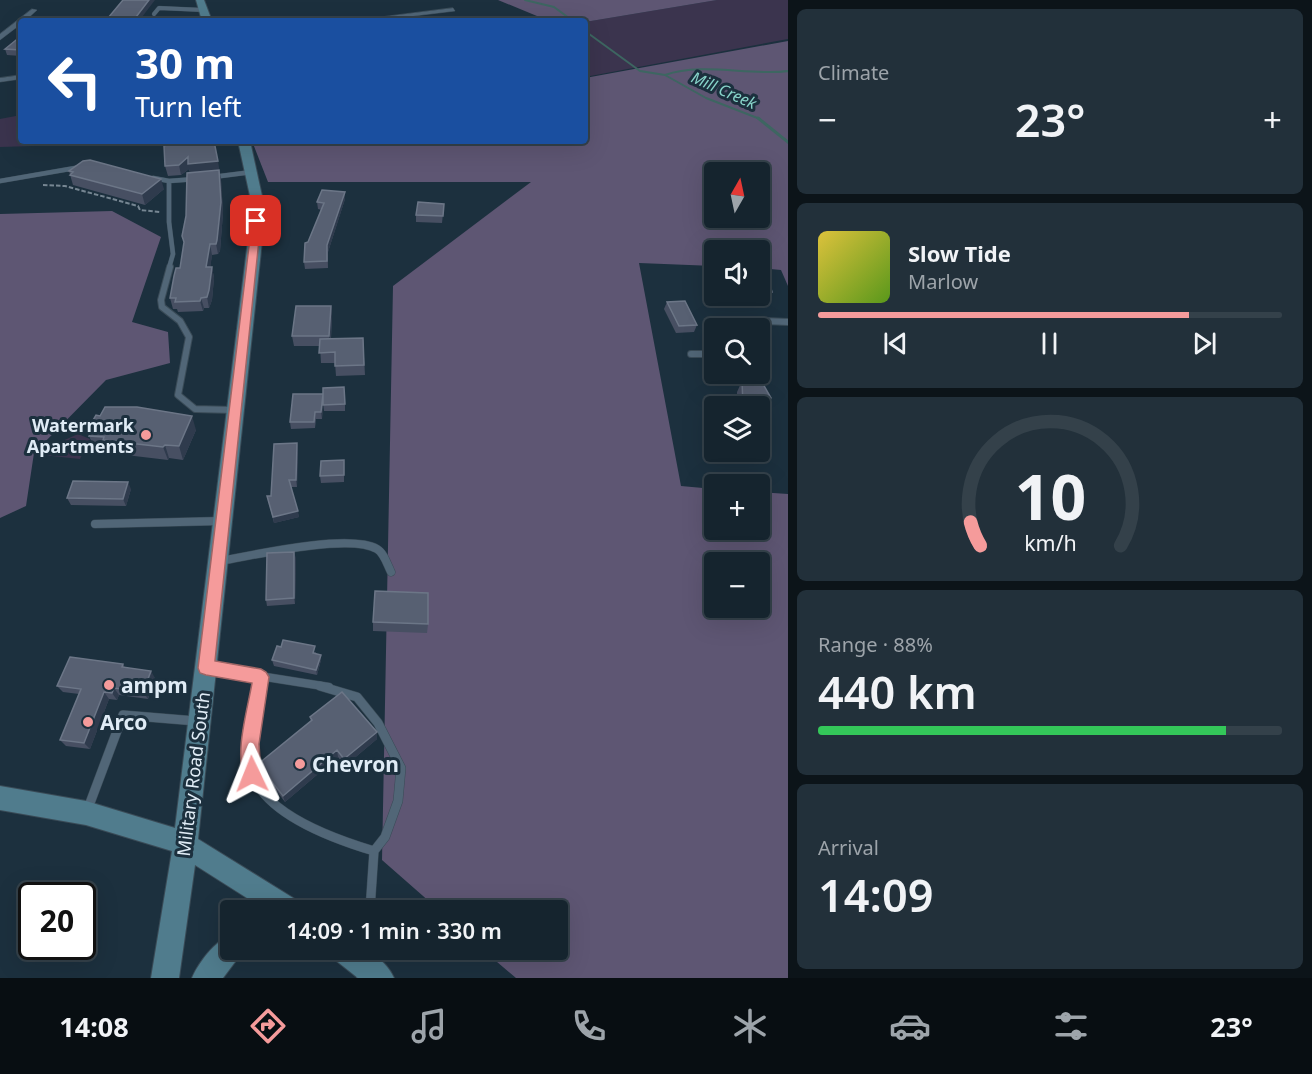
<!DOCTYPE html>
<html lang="en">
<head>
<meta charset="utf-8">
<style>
	body { margin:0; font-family:"Noto Sans",sans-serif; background:#22303a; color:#f1f3f6; height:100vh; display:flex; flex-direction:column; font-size:22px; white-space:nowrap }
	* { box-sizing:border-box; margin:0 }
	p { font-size:20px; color:#9da4aa }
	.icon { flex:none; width:33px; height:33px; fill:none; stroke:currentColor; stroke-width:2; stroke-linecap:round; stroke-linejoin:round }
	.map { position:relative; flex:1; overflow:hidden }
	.sheet { display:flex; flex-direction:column; gap:9px; padding:9px; background:#0c1419; width:524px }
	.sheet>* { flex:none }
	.top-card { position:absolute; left:18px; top:18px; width:570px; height:126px; border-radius:6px; box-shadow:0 6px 24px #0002,0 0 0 2px #34414a; background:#1a4fa0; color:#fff; overflow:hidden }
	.needle { width:39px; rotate:9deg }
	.controls { position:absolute; left:704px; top:162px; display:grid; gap:12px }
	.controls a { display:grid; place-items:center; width:66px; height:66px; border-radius:6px; background:#15242e; box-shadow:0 6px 24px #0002,0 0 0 2px #34414a; font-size:30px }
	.speed { position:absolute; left:18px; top:882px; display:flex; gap:12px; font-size:30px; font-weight:700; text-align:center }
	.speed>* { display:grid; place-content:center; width:78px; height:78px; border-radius:50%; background:#15242e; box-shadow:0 6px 24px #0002,0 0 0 2px #34414a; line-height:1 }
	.speed .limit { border:3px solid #111; border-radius:9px; background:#fff; color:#111 }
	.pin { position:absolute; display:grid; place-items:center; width:51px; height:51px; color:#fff; margin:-26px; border-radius:12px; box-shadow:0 3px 9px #0006 }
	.me { position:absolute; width:66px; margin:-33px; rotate:358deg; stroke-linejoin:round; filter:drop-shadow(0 0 4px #0008) }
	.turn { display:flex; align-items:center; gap:21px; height:126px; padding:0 18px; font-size:27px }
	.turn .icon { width:78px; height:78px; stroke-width:2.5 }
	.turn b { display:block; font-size:42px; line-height:51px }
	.big { font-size:45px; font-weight:600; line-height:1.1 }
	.sheet .card { flex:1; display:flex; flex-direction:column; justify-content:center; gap:9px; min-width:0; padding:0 21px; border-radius:9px; background:#22303a }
	.sheet .dial { align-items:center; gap:0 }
	.dial svg { height:156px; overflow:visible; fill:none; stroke:#34414a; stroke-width:7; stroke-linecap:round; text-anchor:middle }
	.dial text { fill:#f1f3f6; stroke:none }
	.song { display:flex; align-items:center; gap:18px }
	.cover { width:72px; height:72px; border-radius:9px; background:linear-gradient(135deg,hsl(50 70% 55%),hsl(90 70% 35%)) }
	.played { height:6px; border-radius:3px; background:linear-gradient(90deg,#f59b9b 80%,#34414a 80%) }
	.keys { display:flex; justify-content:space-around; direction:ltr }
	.heat { display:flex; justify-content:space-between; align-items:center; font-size:33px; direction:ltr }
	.charge { height:9px; border-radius:4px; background:linear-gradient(90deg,#34c759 88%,#34414a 0) }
	.trip { position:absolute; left:220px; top:900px; width:348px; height:60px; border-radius:6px; background:#15242e; box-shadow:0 6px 24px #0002,0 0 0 2px #34414a; font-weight:600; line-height:60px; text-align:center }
	.tab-bar { display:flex; height:96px; justify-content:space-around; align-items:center; background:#080e12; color:#9da4aa }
	.tab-bar .icon { width:42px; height:42px }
	.tab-bar .active { color:#f59b9b }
	.tab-bar b { font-size:27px; color:#f1f3f6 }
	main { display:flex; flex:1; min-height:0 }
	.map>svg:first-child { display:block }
</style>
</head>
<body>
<main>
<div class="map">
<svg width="789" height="978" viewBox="0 0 789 978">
	<rect width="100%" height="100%" fill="#1c303e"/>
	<path fill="#3b344e" d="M717,0H788V39L585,77V22Z
		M21,115V141H194L0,147V119Z
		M78,434L90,439L80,459L42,455L40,451Z"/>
	<path fill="#5e5673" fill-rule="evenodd" d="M498,0H717L585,22L549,21Z
		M788,41V286L781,270L759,268V250H714V266L639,263L681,486L714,489V530H759V492L788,494V978H516L483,950H558V910H439L382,860L393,286L531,182H268L252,141H585V78ZM714,172H759V218H714ZM714,562H759V608H714Z
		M112,211L161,237L132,322L168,332L170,363L106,380L34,453L26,506L0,518V214Z"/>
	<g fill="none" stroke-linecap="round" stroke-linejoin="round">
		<path stroke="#3d6661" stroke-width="2" d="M525,0L554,7L573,21
			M585,31L640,71L665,75L706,98L760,119
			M665,75C703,62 749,76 789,71"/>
		<path stroke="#3d6661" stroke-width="3" d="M758,118L789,143"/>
		<g stroke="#3a4b57" stroke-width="4.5">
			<path id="lane-far4" d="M154,14L159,8L203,10"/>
		</g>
		<g stroke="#3a4b57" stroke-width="5">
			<path id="lane-far3" d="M213,177L252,172
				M153,178L169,181L196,179
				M0,181L81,167
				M169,181V222L173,254L169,268"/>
		</g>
		<g stroke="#3a4b57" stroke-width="8">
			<path id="lane-far2" d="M170,267L161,300L162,307L180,321L189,337L178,395L195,409L233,410
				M759,344L760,324L765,321L789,322
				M691,354H714"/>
		</g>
		<g stroke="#3a4b57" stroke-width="9">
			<path id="lane-far1" d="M95,524L221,521
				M221,561C253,555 350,533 377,549C384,553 387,564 391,572
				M209,668L329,687
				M259,687L261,677"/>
		</g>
		<g stroke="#3a4b57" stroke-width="10">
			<path id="lane" d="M259,686C255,711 247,738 250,764C256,812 334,839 374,851
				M320,686L357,697L378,723L401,768L398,801L385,837L374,851L370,910
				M87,811L123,715L196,721
				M361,978L367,950"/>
		</g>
		<g stroke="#3a4b57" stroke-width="1">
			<path id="street" d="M453,8L455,11L372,21H350Z
				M32,9L37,10L25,21H21V24L0,40V34Z
				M21,75V79L0,82V78Z"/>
		</g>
		<g stroke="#3a4b57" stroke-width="2">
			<path id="secondary" d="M196,0H204L212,21H202Z
				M238,141H250L262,196L263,232L198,839L298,901L302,910H266L195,865L179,978H151L172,851L86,825L0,810V786L86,801L175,828L249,232L250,196Z
				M231,935V950H244L223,978H192C199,962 215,941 231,935Z
				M330,950C355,947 382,951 394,978H358L334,959Z"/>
		</g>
		<path stroke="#768692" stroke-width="2" stroke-dasharray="4.5 2" stroke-linecap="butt" d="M43,185L65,186L138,206L140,210L160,212"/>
		<use href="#lane-far4" stroke="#516677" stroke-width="4"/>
		<use href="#lane-far3" stroke="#516677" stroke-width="4.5"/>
		<use href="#lane-far2" stroke="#516677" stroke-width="6"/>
		<use href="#lane-far1" stroke="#516677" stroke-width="8"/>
		<use href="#lane" stroke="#516677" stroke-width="9"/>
		<use href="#street" fill="#516677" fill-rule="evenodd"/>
		<use href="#secondary" fill="#507c8d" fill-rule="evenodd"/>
	</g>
	<path fill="#474f62" d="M21,36V56L7,55L5,49Z
		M195,143L220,171H219L221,180L223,213L220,251L218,254L212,255L210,267H212L214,278L212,300L209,308H204L203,311L178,312L177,309H173L170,298L180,268L184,243L190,173L189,169L181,175L168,176L165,166Z
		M69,171L164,189L145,205L73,185Z
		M345,192V199L328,252V268L305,269L304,262L322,210L318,209L317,202Z
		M444,204L442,223L416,222V215Z
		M759,275L772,292L769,299L736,297L735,296H759Z
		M667,302L697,325L694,332L676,333L664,309Z
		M331,306L332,316L331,339L363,338L365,375L336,376L335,363H321L320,346H294L292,336Z
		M742,381L771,398L737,406V392Z
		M293,394H345V411H324L323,403L322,419H316L315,428L291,429L290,422Z
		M100,416L196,430L183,460L169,458L168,460L109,453L108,450L95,449L89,436L91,432L89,427Z
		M298,450L297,487H291L299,517L274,523L267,496H271Z
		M344,466V482L321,483L320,476Z
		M131,489L126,506L71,505L67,498Z
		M296,558L295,604L267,606L266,600Z
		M373,622L428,624L427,633L373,631Z
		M316,652L315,654L321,660L317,675L274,666L272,660Z
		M123,664L125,668L155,678L148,699L119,695L117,700L109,699L90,749L66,746L60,740L79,694L63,692L57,686Z
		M310,717L377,739L345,766L338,757L285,802L261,771L258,764L311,722Z"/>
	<path fill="#2f3b4d" d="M149,0H155L139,21H133Z
		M188,157L218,161L221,180L223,213L220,251L218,254L216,244L189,169L181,175L179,165Z
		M161,179L164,189L145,205L142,194Z
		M345,192V199L328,252V268L327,245Z
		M210,244L212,255L209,278L206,267Z
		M212,267L214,278L212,300L209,308L207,297Z
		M201,298L204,308L203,311L200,301Z
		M331,306L332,316L330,346L329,336Z
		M323,394V401L322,419L321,412Z
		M192,416L196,430L183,460L179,446Z
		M765,417L759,427V419Z
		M297,443L298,450L297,487L296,480Z
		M165,445L169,458L168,460L163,447Z
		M128,482L131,489L126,506L123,499Z
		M298,511L299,517L274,523L273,517Z
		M294,552L296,558L295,604L294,598Z
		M321,655V660L317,675L316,670Z
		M151,671L155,678L148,699L143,692Z
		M114,688L119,695L117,700L112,693Z
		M104,692L109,699L90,749L84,743Z
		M377,732V739L345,766L344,759Z
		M337,750L338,757L285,802L283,796Z"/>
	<path fill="#576072" stroke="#6c7687" stroke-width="1.5" d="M123,0H149L133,21H95L98,17L108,18Z
		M21,36V50L5,49Z
		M184,141H194V143L214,141L218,161L188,164V157L179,165L165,166L164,146L169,144Z
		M90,160L161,179L142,194L70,175L73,172L69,171L83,161Z
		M219,170L221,202L217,240L216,244H210L206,267H212L209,290L207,297L201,298L200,301L175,302L176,298H170L174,276L176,268H180L184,242L182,236L186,216L187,173Z
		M322,190L345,192L327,245V261L304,262L305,243L308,242L324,203L317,202Z
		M418,202L444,204L443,216L416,215Z
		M759,275H767L772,292L759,291Z
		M685,301L697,325L679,326L667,302Z
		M296,306H331L329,336H292Z
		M363,338L364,365L335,366V352L319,353L320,339Z
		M742,381L763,384L771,398L764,407L765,417L759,419V406H738L743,405Z
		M344,387L345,404L323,405V388Z
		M293,394H323L321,412H315L314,422H290Z
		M105,407H137L192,416L179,446L165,445L163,447L103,440L104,437L89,436L93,428L89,427L96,415L100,416Z
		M297,443L296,480H289L298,511L273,517L267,496H271L274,444Z
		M344,460V475L320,476L321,461Z
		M73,481L128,482L123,499L67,498Z
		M294,552V598L266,600L267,553Z
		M375,591L428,593V624L373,622Z
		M283,640L315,646L313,653L321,655L316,670L272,660L277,646L281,647Z
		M70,657L123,664L122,667L151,671L143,692L114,688L112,693L104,692L84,743L60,740L81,689L57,686Z
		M342,692L377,732L344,759L337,750L283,796L258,764L312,720L310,717Z"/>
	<path fill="#f59b9b" stroke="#9f6565" stroke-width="1.5" d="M256,218L261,221L215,661L261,669L266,672L269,677L259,744L261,774L258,781L252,783L245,781C234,753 247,712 252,683L206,675L200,673L198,668L252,221Z"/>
	<g fill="#f59b9b" stroke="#1c303e" stroke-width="2">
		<circle cx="146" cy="435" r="6"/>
		<circle cx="109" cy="685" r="6"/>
		<circle cx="88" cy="722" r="6"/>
		<circle cx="300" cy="764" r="6"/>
	</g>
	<g text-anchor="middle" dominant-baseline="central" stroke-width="6" stroke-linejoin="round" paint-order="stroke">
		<g font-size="16" font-style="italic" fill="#87d3c9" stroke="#1c303e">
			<text transform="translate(724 90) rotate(24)">Mill Creek</text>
		</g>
		<g font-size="18" font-weight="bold" fill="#e0ecf6" stroke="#1c303e" text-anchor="end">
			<text x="134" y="425">Watermark<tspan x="134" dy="21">Apartments</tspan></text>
		</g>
		<g font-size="18" fill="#e0ecf6" stroke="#1c303e">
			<text transform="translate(193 774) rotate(-83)">Military Road South</text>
		</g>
		<g font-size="21" font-weight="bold" fill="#e0ecf6" stroke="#1c303e" text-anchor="start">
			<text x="121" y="685">ampm</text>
			<text x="100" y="722">Arco</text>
			<text x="312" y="764">Chevron</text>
		</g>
	</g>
</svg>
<div class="controls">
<a><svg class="needle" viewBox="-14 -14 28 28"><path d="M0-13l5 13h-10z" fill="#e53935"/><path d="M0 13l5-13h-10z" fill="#9da4aa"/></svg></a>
<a><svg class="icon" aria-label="sound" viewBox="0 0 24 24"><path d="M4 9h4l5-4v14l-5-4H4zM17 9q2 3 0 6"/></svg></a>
<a><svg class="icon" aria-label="search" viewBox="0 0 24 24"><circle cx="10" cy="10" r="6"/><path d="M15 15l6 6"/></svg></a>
<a><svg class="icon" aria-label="layers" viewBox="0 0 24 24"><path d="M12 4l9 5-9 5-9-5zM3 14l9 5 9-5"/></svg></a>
<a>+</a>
<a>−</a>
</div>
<div class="speed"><div class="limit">20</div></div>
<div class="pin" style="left:256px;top:221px;background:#d93025"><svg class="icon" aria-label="arrive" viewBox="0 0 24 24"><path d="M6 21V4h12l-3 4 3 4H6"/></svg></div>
<svg class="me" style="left:252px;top:774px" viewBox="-20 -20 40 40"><path d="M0-17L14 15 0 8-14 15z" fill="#f59b9b" stroke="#fff" stroke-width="4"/></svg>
<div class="trip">14:09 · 1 min · 330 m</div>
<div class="top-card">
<div class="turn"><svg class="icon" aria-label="left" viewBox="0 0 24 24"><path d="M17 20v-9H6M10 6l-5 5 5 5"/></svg><div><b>30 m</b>Turn left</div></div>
</div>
</div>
<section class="sheet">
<div class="card"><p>Climate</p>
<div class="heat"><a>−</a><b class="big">23°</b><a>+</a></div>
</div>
<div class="card">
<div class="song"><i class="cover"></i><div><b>Slow Tide</b><p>Marlow</p></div></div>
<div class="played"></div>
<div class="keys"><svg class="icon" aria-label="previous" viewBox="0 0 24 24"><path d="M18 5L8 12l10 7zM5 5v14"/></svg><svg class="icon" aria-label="pause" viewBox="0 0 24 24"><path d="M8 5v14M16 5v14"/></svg><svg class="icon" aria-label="next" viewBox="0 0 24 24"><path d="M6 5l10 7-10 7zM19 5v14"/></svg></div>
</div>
<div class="card dial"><svg viewBox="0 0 100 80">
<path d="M14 69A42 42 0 1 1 86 69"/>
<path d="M14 69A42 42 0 0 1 9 57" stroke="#f59b9b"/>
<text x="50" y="56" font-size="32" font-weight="700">10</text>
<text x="50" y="72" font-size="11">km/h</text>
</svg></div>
<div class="card"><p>Range · 88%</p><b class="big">440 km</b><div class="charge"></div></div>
<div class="card"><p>Arrival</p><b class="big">14:09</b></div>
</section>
</main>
<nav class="tab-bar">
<b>14:08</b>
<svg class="icon active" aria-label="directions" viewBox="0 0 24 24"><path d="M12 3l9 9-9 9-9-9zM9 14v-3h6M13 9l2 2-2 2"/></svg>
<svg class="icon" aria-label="music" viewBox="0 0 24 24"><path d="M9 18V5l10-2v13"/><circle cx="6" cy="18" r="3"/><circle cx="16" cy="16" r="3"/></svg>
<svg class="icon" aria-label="phone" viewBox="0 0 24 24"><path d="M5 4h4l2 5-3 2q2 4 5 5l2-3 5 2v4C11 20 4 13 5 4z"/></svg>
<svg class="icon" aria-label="climate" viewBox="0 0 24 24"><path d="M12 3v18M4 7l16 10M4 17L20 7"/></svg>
<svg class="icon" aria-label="car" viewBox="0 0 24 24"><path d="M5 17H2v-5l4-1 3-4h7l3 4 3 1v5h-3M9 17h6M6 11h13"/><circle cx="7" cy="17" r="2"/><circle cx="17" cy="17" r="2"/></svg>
<svg class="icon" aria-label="filters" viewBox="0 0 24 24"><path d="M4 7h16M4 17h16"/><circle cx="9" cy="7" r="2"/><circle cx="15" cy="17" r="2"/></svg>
<b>23°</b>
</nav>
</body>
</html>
